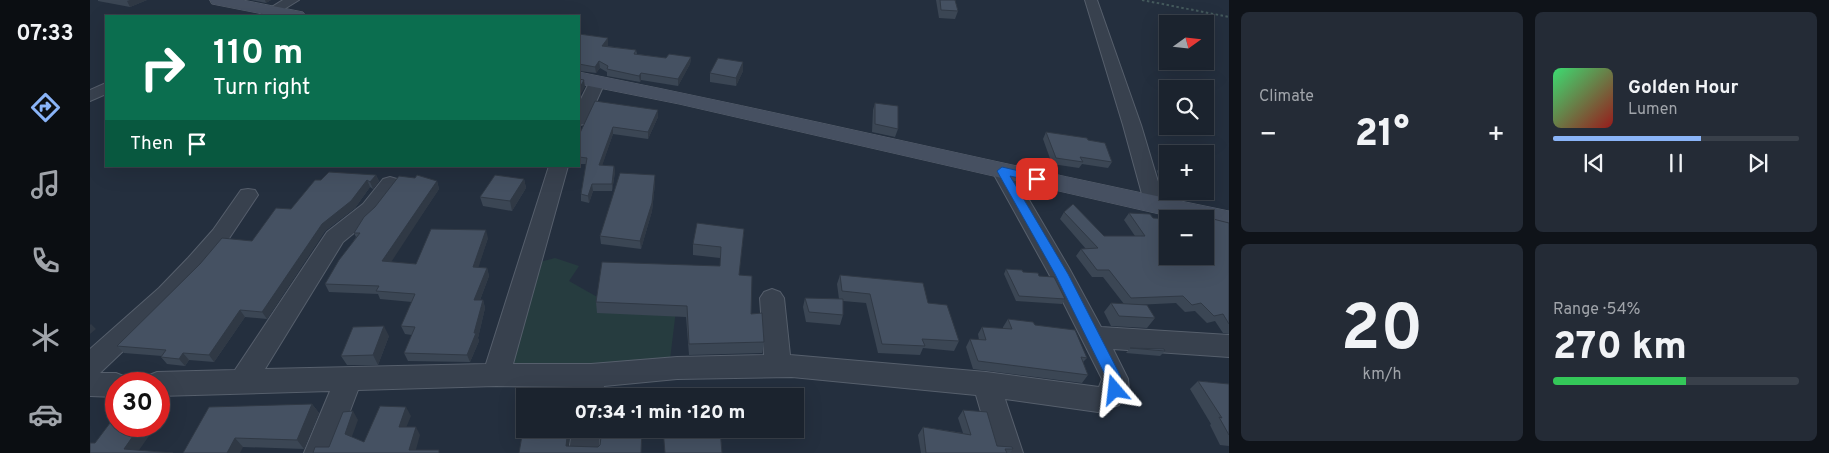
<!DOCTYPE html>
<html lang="en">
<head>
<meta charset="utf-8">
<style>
	body { margin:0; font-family:Overpass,sans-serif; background:#242b36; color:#f1f3f6; height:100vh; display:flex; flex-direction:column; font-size:19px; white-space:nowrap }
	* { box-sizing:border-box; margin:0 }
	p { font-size:16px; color:#a0a4aa }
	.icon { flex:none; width:28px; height:28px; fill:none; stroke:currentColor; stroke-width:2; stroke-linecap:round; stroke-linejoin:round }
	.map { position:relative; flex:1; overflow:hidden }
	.panel { display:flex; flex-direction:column; gap:12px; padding:12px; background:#0f1319; width:600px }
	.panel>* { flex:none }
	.guide { position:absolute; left:15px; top:15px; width:475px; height:152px; border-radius:0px; box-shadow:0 5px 20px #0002,0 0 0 1px #39404a; background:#0b6e4f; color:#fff; overflow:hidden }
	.needle { width:32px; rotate:75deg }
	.fabs { position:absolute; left:1069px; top:15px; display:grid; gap:10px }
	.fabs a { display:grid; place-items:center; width:55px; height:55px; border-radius:0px; background:#1b232e; box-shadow:0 5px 20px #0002,0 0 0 1px #39404a; font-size:25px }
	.speed { position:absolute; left:15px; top:372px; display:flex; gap:10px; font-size:25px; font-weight:700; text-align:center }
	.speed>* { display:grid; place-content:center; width:65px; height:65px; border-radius:50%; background:#1b232e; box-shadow:0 5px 20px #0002,0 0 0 1px #39404a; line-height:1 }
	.speed .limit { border:8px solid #d22; background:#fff; color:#111 }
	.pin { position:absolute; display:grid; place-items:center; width:42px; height:42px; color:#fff; margin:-21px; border-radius:10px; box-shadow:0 2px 8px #0006 }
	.me { position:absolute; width:55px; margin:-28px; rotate:343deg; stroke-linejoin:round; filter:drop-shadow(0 0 4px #0008) }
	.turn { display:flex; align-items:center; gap:18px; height:105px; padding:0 25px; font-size:22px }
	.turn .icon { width:65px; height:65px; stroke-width:2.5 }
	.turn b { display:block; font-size:35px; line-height:42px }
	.then { display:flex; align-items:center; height:48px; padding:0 25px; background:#0003; gap:10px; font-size:19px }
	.big { font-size:38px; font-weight:800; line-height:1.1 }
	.panel .card { flex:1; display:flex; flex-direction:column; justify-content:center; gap:8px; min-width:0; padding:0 18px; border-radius:8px; background:#242b36 }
	.panel .dial { align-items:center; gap:0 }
	.dial b { font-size:65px; line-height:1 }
	.song { display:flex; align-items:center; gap:15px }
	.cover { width:60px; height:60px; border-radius:8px; background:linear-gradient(135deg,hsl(140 70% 55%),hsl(0 70% 35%)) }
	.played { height:5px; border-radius:2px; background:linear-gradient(90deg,#8ab4f8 60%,#39404a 60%) }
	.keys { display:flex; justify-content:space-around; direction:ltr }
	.heat { display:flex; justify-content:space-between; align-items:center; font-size:28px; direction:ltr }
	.charge { height:8px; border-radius:4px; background:linear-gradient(90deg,#34c759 54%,#39404a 0) }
	.panel .tiles { flex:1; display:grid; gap:12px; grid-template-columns:repeat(2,1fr) }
	.trip { position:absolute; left:426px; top:388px; width:288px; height:50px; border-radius:0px; background:#1b232e; box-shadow:0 5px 20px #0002,0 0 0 1px #39404a; font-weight:800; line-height:50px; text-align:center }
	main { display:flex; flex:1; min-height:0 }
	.dock { display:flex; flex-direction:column; width:90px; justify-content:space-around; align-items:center; background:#0b0e12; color:#a0a4aa }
	.dock .icon { width:35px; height:35px }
	.dock .active { color:#8ab4f8 }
	.dock b { font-size:22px; color:#f1f3f6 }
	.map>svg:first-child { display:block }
</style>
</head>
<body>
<main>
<nav class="dock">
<b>07:33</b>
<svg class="icon active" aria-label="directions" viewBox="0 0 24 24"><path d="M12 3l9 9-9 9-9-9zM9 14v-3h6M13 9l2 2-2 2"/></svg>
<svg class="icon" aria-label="music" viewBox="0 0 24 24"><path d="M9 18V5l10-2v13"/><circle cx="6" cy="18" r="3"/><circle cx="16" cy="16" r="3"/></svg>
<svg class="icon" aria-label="phone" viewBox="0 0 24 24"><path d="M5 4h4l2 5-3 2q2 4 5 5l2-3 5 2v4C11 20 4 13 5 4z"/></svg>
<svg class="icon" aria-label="climate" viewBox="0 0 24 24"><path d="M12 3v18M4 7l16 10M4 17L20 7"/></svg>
<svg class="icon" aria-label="car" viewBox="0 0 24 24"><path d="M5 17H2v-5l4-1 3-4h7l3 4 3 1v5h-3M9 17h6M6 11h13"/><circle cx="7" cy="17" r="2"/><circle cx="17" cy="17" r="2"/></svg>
</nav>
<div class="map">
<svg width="1139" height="453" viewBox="0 0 1139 453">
	<rect width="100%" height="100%" fill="#242f3e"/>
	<path fill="#263c3f" d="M465,258L489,266L479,281L509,298L586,310L579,368L422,376L418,360L446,263Z"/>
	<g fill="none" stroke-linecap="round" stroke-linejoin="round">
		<g stroke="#565f6c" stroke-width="2">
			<path id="minor" d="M193,0H209L183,16H167Z
				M995,0H1007L1051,125L1075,205L1072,210L1065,212L1058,210L1055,205L1033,125Z
				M507,77L513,79L515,82L498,120L495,124L489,125V103L501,79Z
				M16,83V94L0,101V90Z
				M912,165L919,167L922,171L979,268L1011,327L1139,335V357L1023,349L1038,379L1039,390L1029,405L1008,412L915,399L933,453H903L886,395L702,377L587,379L514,386L513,396H485L486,387L406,386L268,390L244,453H214L240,391L69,396V384H54L57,376L67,372L145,370L237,232L273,204L293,179L300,177L307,179L310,183L287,214L253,242L175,369L396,364L459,166H478L423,364H501L587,357L674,355L670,298L674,292L682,289L690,292L694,298L700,355L896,372L1009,387L1012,379L959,274L902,171L905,167Z
				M158,189L165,190L168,195L138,240L114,270L71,315L10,373H26L36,377L39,384H26V397L0,396V349L69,288L98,258L123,230L151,190Z
				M482,429H510L509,453H479Z"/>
		</g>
		<g stroke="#565f6c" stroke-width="1">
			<path id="secondary" d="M120,0H153L213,12L216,16H183L122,4Z
				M489,72C706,115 922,167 1139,211V229L1115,224V219H1091L589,104L489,84Z"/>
		</g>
		<path stroke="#44595c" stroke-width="2" stroke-dasharray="2.5 2.5" stroke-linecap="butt" d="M1052,0L1139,17"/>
		<use href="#minor" fill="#38414e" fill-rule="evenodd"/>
		<use href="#secondary" fill="#465061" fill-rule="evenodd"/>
	</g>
	<path fill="#3b4654" d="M8,0H57L40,7L8,1Z
		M161,0H181L176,3Z
		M846,0H865L868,11L865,19L849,18Z
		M489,34L518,38V45L517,46L546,50L547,54L576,58L601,57L600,64L588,86L551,80L550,82L517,76V72L510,68L506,73L489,71Z
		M653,62V71L646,86L620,82V73Z
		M785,103L808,129L805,137L782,132L783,110Z
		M568,110V117L558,139L523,134L512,165L524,166L525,172L522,191H503L499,203L491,201V194L496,164H489V135Z
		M956,132L998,140L1022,162L1018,168L992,164L989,168L962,164L953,139Z
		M1070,167L1078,170V188L1072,187L1067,171Z
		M286,175L289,181L283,189L280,187L265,208L235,231L177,319L155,317L124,362L99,360L95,366L77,364L71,357L72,356L34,353L27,346L162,241L201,209L231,180Z
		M434,179L436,188L422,211L393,206L390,197Z
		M347,181L349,189L300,262L326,264L398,238L388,267L397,268L399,276L390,300H393L395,308L388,338L389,341L380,362L318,361L314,353L322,335L315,334L311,326L322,302L290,299L288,294L239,292L235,284L266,237L264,233Z
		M565,183L562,211L551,249L511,244L510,236Z
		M974,212L1014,236H1045L1034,220L1039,213L1063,218L1119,224L1123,219L1139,223V334L1133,333L1125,321L1117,323L1105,311L1095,312L1086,303L1045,305L1065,318L1057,328L1021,326L1014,312L1021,303L1034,304L1013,277H1002L986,256L991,249H996L970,219Z
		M654,229L649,275L661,314L674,342L672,353L599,355L596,317L507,313L506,302L630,266V258L603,255V244Z
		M916,269L933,272L949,276L975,299L972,304L926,301L914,274Z
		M750,275L838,303L869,341L864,351L833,348L830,355L788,353L776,303L753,301V315L750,325L716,322L713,307L715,298L749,299L747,284Z
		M918,319L945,325L997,358L993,362L998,375L992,383L883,369L876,347L880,339L889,340L888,334L892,327L913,329V327Z
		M299,336L288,365H257L251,356Z
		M1040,348L1075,351L1070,356L1036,353Z
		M1108,381L1139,384V446L1130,445L1120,425L1121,424L1100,389Z
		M222,404L229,413L214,449L153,447L93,453Z
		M873,410L907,446L923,449L920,453H831L828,435L833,427L873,433L868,418Z"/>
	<path fill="#303945" d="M40,0H57L40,7L37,1Z
		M175,0H181L176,3Z
		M518,38V45L512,52V46Z
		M601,57L600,64L588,86V79Z
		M509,61L510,68L506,73L505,67Z
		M653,62V71L646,86V78Z
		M551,73V80L550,82L549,76Z
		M494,80L495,87L489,97V89Z
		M568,110V117L558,139V132Z
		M523,127V134L510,172L509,165Z
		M524,166L525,172L522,191V184Z
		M286,175L289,181L283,189L280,182Z
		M565,175V183L562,211L551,249L550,241Z
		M434,179L436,188L422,211L420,201Z
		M277,180L280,187L265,208L235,231L177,319L172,312L232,224Z
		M347,181L349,189L296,270L292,261Z
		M502,184L503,191L499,203L498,196Z
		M396,230L398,238L386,275L383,267Z
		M397,268L399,276L387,308L384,300Z
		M393,300L395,308L388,338L389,341L380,362L377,355L384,333Z
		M150,310L155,317L124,362L119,355Z
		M1,324L6,329L0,334V325Z
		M294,326L299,336L288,365L283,355Z
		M93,353L99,360L95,366L89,359Z
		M69,403L77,411L69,422Z
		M222,404L229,413L214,449L207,440Z
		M316,407L321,416L313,435L309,427Z
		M263,411L268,420L260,442L255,434Z
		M50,426H66L47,453L34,449Z
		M326,427L330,435L325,453L319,450Z
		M478,429H479L480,434L478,453L476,446Z
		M552,429H553L551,453Z
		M145,438L153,447L150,453H137Z"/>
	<path fill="#455162" stroke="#303945" d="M850,0H865L868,11L851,10Z
		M489,34L518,38L512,46L546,50L544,54L576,58L579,54L601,57L588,79L551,73L549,76L517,69L518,66L509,61L505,67L489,64Z
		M628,58L653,62L646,78L620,73Z
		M489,79L494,80L489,89Z
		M505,101L568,110L558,132L523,127L509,165L524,166L522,184H502L498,196L491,194L497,158L489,157V135Z
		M785,103L808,106V129L785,124Z
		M956,132L997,138L998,140L1015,143L1022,162L990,157L993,162L966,158Z
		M1070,167L1076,168L1078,170V183H1075Z
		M239,172L286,175L280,182L277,180L261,201L232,224L172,312L150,310L119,355L93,353L89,359L71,357L76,350L27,346L110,264L132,238L162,241L186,208L201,209L225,180H231Z
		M530,173L565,175L562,203L550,241L510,236Z
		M327,175L347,181L292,261L326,264L341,229L396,230L383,267L397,268L384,300H393L384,333H386L377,355L314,353L325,327L311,326L325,294L286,291L289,286L235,284L249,260L270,233H264L274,217L285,207L309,176L325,178Z
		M405,175L434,179L420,201L390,197Z
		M983,204L1014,236H1055L1039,213L1060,214L1063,218L1078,219V256H1115V223L1124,224L1123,219L1139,223V324L1133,314L1124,316L1111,303L1102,305L1093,296L1041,298L1019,270H1007L991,249L1008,248L974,212Z
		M607,223L654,229L649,275L662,276L661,314L672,313L674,342L599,344L597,306L506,302L512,262L630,266L631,247L603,244Z
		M916,269L932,270L933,272L948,273L949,276L964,277L975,299L929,296Z
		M750,275L833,283L838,303L857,305L869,341L832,339L835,346L792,344L780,294L752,291Z
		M715,298L753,299V315L719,312Z
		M1021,303L1057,305L1065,318L1029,316Z
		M918,319L943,322L945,325L985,330L997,358L991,357L998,375L888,361L880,339L896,340L892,327L922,329Z
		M294,326L283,355L251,356L263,327Z
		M1040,348L1074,349L1075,351Z
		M1108,381L1139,384V435L1129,417L1132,418Z
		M222,404L207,440L145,438L137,453H93L119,407Z
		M290,406L316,407L309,427H326L319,450H349V453H223L225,447H239L253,412L263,411L255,434L274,442Z
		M873,410L897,412L907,446L922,447L923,449H915L917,453H836L833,427L881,435Z
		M26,415V426H50L34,449L83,453H0V443H5Z
		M467,429H478L476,446L508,447L510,445L512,429H552L551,453H429L433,430L466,431Z
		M573,429H630L632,453H575Z"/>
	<path fill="#1a73e8" stroke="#114b97" d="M912,167L951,176L952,179L947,182L920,176L978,274L1030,375L1033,390L1030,395L1025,396L1020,395L1017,379L965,274L907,171Z"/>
</svg>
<div class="fabs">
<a><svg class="needle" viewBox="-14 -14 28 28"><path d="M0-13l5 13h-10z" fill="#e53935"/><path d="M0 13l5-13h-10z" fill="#a0a4aa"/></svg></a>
<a><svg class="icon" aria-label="search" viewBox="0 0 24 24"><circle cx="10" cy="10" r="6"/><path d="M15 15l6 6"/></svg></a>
<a>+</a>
<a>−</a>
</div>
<div class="speed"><div class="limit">30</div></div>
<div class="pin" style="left:947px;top:179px;background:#d93025"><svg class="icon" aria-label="arrive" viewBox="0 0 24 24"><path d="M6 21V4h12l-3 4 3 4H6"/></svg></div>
<svg class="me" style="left:1025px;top:390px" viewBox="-20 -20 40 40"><path d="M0-17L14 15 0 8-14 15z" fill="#1a73e8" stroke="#fff" stroke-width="4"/></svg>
<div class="trip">07:34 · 1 min · 120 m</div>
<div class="guide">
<div class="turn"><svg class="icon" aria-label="right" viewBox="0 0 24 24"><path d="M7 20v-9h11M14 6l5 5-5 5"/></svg><div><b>110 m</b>Turn right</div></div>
<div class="then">Then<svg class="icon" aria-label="arrive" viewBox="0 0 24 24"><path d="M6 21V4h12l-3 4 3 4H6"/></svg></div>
</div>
</div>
<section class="panel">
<div class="tiles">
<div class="card"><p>Climate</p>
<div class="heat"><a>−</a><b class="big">21°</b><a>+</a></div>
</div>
<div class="card">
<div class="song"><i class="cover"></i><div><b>Golden Hour</b><p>Lumen</p></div></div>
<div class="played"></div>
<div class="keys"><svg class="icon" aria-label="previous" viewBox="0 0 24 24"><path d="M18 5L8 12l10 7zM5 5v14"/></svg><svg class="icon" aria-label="pause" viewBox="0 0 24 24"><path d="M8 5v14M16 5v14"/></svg><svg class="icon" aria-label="next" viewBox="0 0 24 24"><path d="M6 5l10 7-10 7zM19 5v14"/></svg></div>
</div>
<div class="card dial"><b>20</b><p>km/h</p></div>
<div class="card"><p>Range · 54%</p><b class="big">270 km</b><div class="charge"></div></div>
</div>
</section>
</main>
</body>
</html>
